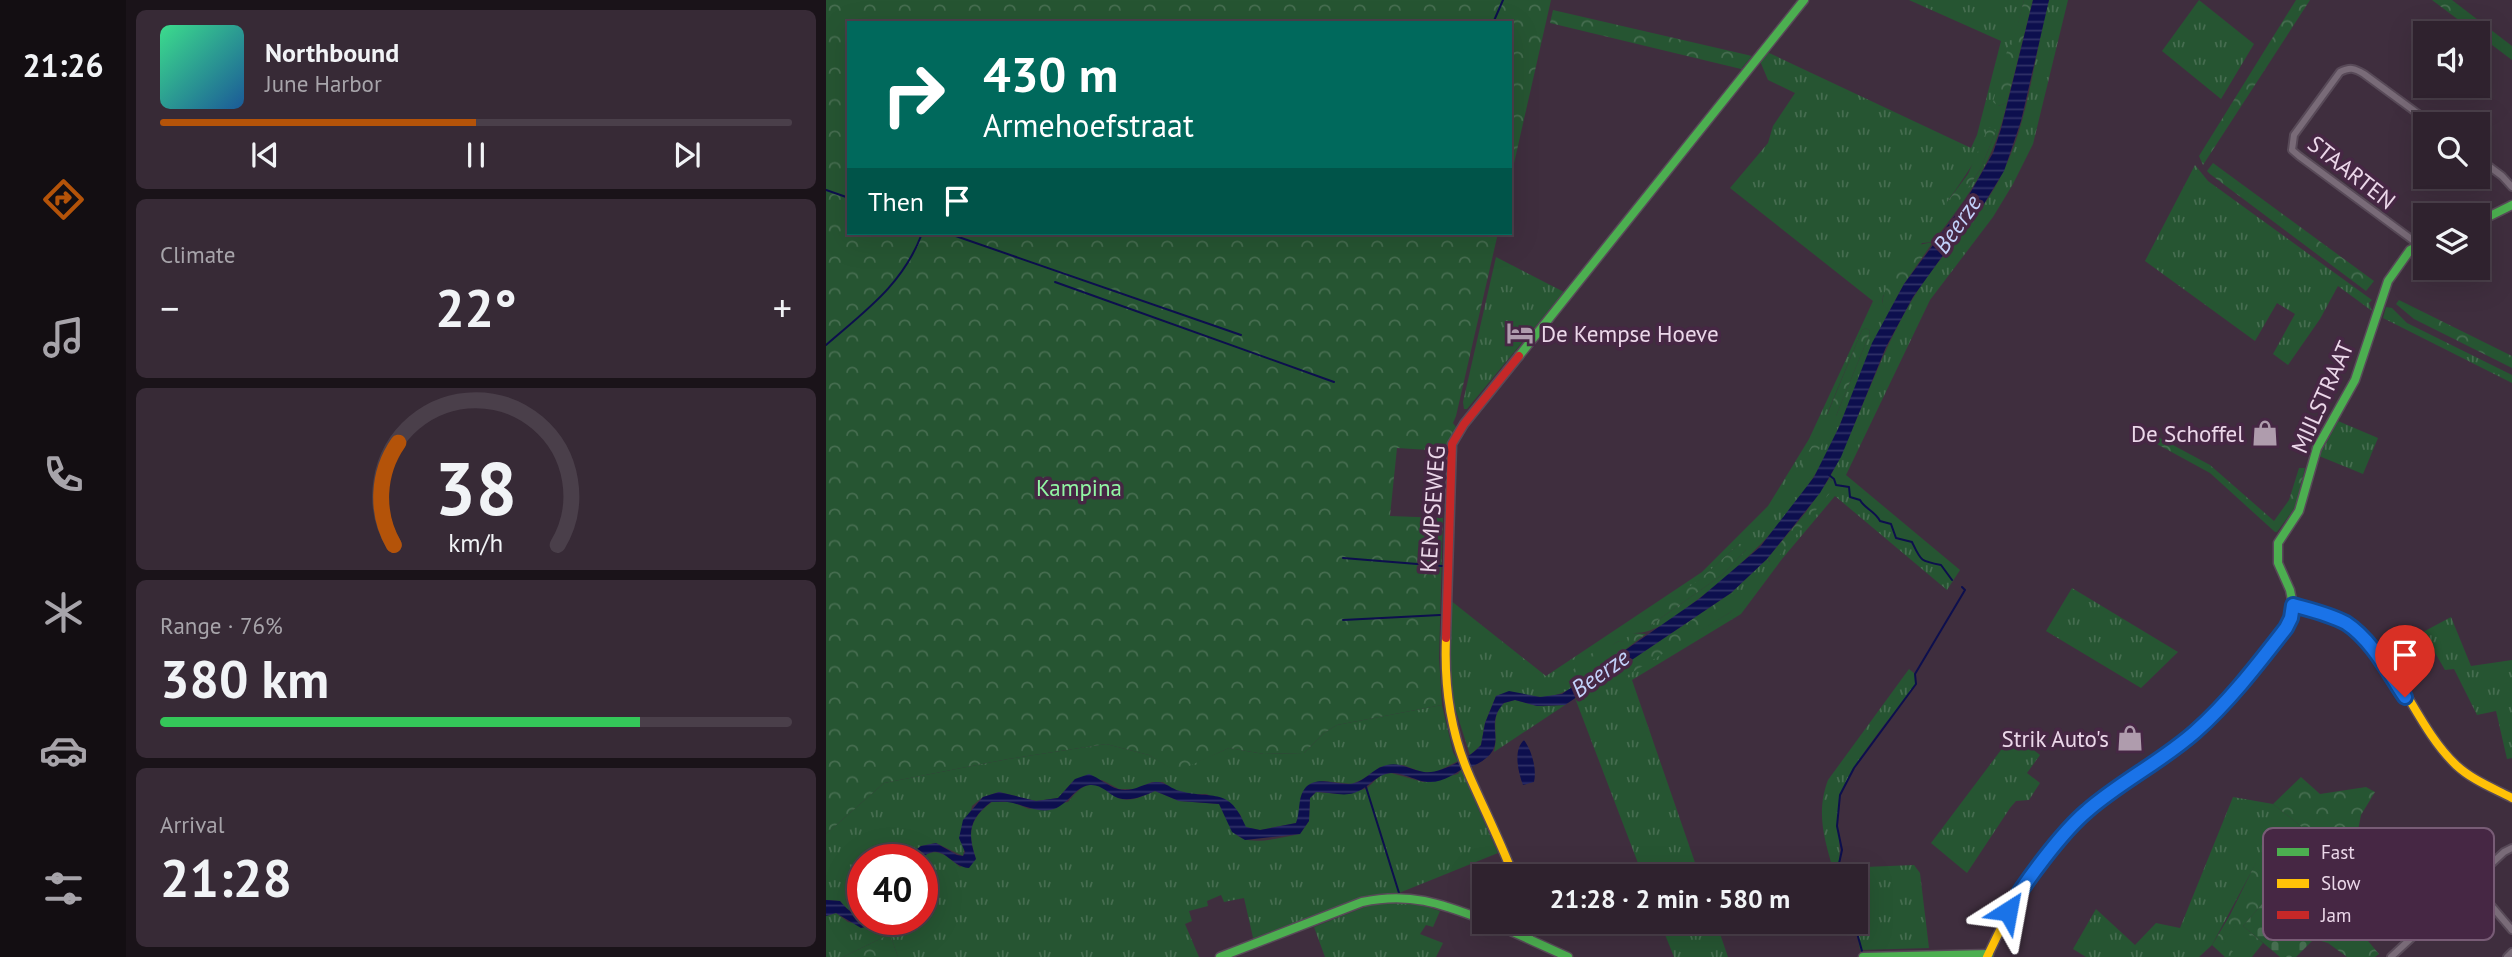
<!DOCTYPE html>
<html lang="en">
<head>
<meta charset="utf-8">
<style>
	body { margin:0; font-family:"PT Sans",sans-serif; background:#372a36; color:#f1f3f6; height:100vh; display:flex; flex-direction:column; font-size:26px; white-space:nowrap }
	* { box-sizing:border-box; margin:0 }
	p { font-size:23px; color:#a7a4aa }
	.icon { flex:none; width:38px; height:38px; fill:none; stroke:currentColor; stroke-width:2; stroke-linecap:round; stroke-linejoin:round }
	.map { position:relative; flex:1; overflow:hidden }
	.panel { display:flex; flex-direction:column; gap:10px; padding:10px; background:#1a1319; width:700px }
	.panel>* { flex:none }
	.hud { position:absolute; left:21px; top:21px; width:665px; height:214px; border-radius:0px; box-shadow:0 7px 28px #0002,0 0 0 2px #4a3f4a; background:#00695c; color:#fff; overflow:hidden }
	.controls { position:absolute; left:1587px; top:21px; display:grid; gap:14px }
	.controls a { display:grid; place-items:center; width:77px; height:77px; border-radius:0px; background:#2f222e; box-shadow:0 7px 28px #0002,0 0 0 2px #4a3f4a; font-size:35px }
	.speed { position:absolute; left:21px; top:844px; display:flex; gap:14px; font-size:35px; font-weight:700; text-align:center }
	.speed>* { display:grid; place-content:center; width:91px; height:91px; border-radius:50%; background:#2f222e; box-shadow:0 7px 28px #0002,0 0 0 2px #4a3f4a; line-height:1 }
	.speed .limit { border:10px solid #d22; background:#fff; color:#111 }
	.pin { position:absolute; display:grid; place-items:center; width:60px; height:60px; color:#fff; margin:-72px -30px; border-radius:50% 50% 50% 0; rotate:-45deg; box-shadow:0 0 7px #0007 }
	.pin .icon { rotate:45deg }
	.me { position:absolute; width:77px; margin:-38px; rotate:34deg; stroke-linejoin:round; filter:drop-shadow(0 0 5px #0008) }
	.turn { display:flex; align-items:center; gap:24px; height:147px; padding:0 21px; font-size:32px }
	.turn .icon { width:91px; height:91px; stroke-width:2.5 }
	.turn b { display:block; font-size:49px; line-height:60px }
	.then { display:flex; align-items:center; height:66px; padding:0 21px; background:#0003; gap:14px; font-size:26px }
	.big { font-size:52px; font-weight:700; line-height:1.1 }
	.panel .widget { flex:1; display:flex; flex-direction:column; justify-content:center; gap:10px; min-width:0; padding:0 24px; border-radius:10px; background:#372a36 }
	.panel .dial { align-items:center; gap:0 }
	.dial svg { height:182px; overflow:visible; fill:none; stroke:#4a3f4a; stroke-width:7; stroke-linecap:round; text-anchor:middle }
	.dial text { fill:#f1f3f6; stroke:none }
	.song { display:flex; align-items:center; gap:21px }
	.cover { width:84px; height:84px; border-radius:10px; background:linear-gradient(135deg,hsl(150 70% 55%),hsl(210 70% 35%)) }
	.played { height:7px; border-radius:4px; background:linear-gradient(90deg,#b45309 50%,#4a3f4a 50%) }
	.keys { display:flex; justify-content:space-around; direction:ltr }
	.heat { display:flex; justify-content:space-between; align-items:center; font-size:38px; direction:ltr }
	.charge { height:10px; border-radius:5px; background:linear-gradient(90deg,#34c759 76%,#4a3f4a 0) }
	.trip { position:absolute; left:646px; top:864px; width:396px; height:70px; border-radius:0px; background:#2f222e; box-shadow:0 7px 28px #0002,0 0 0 2px #4a3f4a; font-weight:700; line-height:70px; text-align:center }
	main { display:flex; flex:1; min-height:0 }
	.dock { display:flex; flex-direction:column; width:126px; justify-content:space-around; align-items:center; background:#130e12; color:#a7a4aa }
	.dock .icon { width:49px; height:49px }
	.dock .selected { color:#b45309 }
	.dock b { font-size:32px; color:#f1f3f6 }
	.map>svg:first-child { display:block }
</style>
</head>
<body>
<main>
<nav class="dock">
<b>21:26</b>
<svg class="icon selected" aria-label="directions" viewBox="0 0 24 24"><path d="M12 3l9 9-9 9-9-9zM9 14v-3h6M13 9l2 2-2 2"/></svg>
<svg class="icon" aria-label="music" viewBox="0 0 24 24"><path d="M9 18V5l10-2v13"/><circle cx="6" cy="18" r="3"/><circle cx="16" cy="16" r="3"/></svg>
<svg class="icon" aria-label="phone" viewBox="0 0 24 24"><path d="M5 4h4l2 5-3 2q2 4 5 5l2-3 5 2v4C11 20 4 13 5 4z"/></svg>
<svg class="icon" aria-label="climate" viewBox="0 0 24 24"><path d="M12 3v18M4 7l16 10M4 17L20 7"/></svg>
<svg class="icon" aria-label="car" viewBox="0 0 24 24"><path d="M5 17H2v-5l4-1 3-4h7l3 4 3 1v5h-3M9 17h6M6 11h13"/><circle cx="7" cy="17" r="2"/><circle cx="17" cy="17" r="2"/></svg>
<svg class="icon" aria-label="filters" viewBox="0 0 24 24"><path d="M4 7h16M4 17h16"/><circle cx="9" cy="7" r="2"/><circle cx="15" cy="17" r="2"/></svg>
</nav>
<section class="panel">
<div class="widget">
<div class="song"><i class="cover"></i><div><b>Northbound</b><p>June Harbor</p></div></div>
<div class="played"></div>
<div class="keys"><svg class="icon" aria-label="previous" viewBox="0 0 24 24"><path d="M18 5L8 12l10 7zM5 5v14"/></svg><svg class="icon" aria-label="pause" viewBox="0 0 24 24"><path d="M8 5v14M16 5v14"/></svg><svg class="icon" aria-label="next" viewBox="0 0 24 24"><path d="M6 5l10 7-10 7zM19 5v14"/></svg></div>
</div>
<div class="widget"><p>Climate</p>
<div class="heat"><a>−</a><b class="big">22°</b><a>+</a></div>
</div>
<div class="widget dial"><svg viewBox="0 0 100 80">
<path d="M14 69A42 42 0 1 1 86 69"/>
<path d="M14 69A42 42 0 0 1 16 24" stroke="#b45309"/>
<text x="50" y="56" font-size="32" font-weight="700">38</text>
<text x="50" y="72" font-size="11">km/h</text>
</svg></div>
<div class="widget"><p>Range · 76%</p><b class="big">380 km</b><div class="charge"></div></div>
<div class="widget"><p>Arrival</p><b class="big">21:28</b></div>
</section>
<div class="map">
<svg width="1686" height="957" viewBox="0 0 1686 957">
	<defs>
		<pattern id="grass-tufts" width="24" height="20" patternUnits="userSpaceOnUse" patternTransform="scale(1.75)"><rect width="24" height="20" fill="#265532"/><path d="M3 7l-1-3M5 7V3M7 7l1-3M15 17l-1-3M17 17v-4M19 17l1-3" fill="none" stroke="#466d50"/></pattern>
		<pattern id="forest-crowns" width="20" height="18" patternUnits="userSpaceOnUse" patternTransform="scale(1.75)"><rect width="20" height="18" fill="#265532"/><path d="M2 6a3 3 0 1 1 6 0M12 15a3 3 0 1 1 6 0" fill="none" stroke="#466d50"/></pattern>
		<pattern id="cemetery-stones" width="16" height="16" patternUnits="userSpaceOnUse" patternTransform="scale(1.75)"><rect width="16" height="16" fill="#265532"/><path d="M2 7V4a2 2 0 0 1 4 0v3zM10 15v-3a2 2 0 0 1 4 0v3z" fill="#466d50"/></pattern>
		<pattern id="water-rules" width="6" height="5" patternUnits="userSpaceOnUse" patternTransform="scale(1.75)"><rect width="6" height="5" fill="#0d0f4e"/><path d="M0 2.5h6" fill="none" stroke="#303168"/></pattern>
	</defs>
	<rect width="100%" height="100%" fill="#3f2e3e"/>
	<path fill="url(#grass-tufts)" fill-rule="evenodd" d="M1083,0H1198L1172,106L1181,103C1167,164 1144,194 1107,242L1096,243L1057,296L1056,303L1063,312C1039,356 1025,403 1003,449C973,510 925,559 871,600C852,614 831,634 807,633L803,643L793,641L781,648L742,681L750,686C739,692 730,696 717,697C698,697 689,689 670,696L659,723L655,745L644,755L629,708L624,682V600L720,676L876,572L942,506L983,439L1047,301L904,188L942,143L947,126L969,93L942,80L934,61L941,52L1145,148L1151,135L1175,41ZM1170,131L1155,168L1144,185L1121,202C1138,179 1152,154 1170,131ZM1040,328L1044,331L1043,335L1010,416L1001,414L1036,330ZM913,544L920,550L896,575L822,627Z
		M1223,0H1242L1207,144L1187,184L1167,217L1104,300L1020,475L1134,570L1121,590L1009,496L956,559L915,614L806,680L874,877H840L834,863L815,871L749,698L752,696L757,700L905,612L910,596L905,593L941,559L944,562L1006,480L1003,479C1034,420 1052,357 1086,300C1113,254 1156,218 1178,170C1203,118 1208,56 1223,0Z
		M1373,0L1428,44L1395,99L1336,51Z
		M1369,165L1382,181L1546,300L1543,303L1546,311L1512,286L1494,319L1462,365L1447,354L1469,314L1451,303L1429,341L1319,261Z
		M670,257L738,292L641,409H638L637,402Z
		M1560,307L1566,308L1581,323L1686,375V383L1557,318Z
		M1512,421L1552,438L1537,474L1493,456Z
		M1246,588L1352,652L1315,688L1220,631Z
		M1625,617L1645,666L1686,660V758L1681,759L1670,711L1651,715L1628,669L1619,670L1597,632Z
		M1083,669L1089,674L1090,684C1071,710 1020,769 1014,798C1008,822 1017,844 1012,868L1007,869C998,838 990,812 1002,780Z
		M689,700L711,706L739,705L668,752C673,733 663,718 678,703Z
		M616,705L627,752L632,761L608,773L596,772L577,765L554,767L537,779L526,784L497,781L474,803V813L470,823L434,830L419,827L414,814L381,794H362L346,789L337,782H326L310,789H293L276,780L249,779L232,798L210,801L173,792L157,797L146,806L137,856L110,843L95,846L78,859H37V915L33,916L20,908L14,901L0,900V834L58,783L182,759L280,744L323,755L350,771L403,748L438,754L478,753L498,733L511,725Z
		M1187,734L1214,755L1201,773L1214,783L1203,800L1190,801L1184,808L1141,873L1105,843Z
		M635,770L672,853L573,893L546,896L428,942L418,898L398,902L395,895L381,901L382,906L363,911L366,921L359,924L373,957H72L64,934L17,957H0V916L10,913L22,922L44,926L56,919H96V859H94C110,845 120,855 134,867L150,859C141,833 143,819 166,802H186L203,809L242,802C254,787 263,778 283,791C286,793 288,796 292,798C304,803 317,796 329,791L353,801L393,804C398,813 401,821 406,829C417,850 455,837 474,834L483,821L484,798L490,792L513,794L540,789L555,775L565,773L597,782L632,774Z
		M1407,797L1447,804L1525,866L1496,898L1430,863L1386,945L1373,957H1260L1247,949L1270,909L1309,945L1330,923L1354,928Z
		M1088,865L1094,873L1103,948L1034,950L1029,922V892L1036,913L1039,891L1033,887L1029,877H1017L1014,868Z
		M563,900L593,904L614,911L607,927L600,925L594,934L617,943L610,957H499L488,927L549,903Z
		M834,922H890L902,957H848Z"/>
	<path fill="url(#forest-crowns)" d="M0,0H725L684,181V23H23V233H672L630,416L627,423L630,427L619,451L571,448L564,516L617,518L613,658L616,705L511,725L498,733L478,753L438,754L403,748L350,772L323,755L280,744L182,759L58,783L0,834Z
		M1198,0H1207L1181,103L1172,106L1167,102L1183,44L1186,45Z
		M1470,0H1484L1377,165L1373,156Z
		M1606,0H1626L1686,46V60Z
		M727,10L926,56L915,69L724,23Z
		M1166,127L1170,131L1155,168L1128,209L1124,210L1120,207L1121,202L1142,174L1162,128Z
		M1387,163L1548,281L1540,291L1384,174L1381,171Z
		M1107,242L1078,284L1063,312L1056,304C1058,283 1076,263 1087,246Z
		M1573,300L1686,356V368L1588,319L1570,304Z
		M1040,328L1044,331L1043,335L1010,416L1005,420L1001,415L1036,330Z
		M997,433L1000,438L969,488L966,489L963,484L993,434Z
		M1332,437L1384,465L1448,521L1463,500L1473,468H1479L1470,506L1451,532H1449L1384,473L1329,443Z
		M1003,479L1007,482L1003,494L948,562H945L941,559L980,512Z
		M913,544H917L920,550L896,575L822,627L815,622V617L872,581Z
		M905,593L910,595L911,601L905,612L761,700L752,696Z
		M806,633L820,634L750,686L742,681V676C749,667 761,654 772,650C780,647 786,645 793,641L802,642Z
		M1475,777L1494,794L1540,787L1549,792L1535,815L1525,866L1447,804Z
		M1430,862L1496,898L1537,935L1553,954L1549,957H1521L1502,943L1488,939L1443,896L1417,926L1437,943L1426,957H1399L1386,945L1404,915Z
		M64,934L72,957H17Z"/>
	<path fill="url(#cemetery-stones)" d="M1443,896L1488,939L1470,957H1454L1417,926Z"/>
	<path fill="#265532" d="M1410,924L1434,944L1423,957H1412L1398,942Z"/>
	<path fill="url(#water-rules)" d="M1207,0H1223L1195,121L1178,171L1156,207L1115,258L1087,297L1060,347L1015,457L994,493L941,559L905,593L739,705L711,706L689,700L678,703C654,728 690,747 645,767L642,765C627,775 612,787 592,780C584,777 574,773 566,773C551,773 542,789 528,793C515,797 502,791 490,792L484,798L483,821L474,834L419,840L406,832L393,804L353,801L329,791C317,796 305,802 292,798C282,794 276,784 264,785C247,787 242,807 224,810C211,812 199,806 187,803C180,801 172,802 165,802C143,819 141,833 150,859L143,868C122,866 117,839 94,859H78L95,846L110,843L131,855L137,856L139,852L133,838L137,820L157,797L173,792L210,801L232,798L249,779L263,774C273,778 282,786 292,789C306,793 316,784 329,782C339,781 345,789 354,791C388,800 403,786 420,827L434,830L470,823C475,811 471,797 480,787C491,776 508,784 522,784C538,784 546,768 561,765C575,762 584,770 598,772C613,775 645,757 655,745L659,723L670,696L683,691L714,697L736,694L873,599L934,547L988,477L1013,427L1046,343L1078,284L1139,202L1167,153L1175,129Z
		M698,740C706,751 711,769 708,782L697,785C692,772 687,750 698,740Z
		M0,900L14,901C19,907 28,917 37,915V919H56L44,926L35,928L10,913L0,916Z"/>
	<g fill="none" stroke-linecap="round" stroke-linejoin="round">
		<path stroke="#0d0f4e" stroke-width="2" d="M667,23L677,0
			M0,190L23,198
			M121,233L415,335
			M229,282L508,382
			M0,345C39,311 76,285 95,236
			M1003,475L1008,479L1010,485L1023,487L1024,497L1034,500C1039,509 1049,511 1054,521L1065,524L1070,538L1086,542C1095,561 1094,561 1115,565L1126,580
			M517,558L616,566
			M517,620L614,615
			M540,787L573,893
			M1014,877L1012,868L1016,850L1011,826L1014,795L1028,768L1090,684L1089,674L1139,590L1136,587
			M1028,922L1036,951"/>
		<g stroke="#584a58" stroke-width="10">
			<path id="street" d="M1652,158L1676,176L1686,187
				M1592,244L1473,156L1466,150L1468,135L1514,72C1524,67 1528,68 1538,74L1606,124
				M1646,883L1686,930
				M703,938L706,931L705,922
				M1565,957L1678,852L1686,848
				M1681,957L1686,952"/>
		</g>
		<g stroke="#584a58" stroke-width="11">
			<path id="fast" d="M1652,222L1686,205
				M693,356L978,0
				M1417,680L1460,628L1467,605L1464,590L1452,563V543L1473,511L1491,448L1529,380L1562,281L1584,250L1600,242
				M665,922L742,957
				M394,957L536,902C583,892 614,903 658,920
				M1037,957L1163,954"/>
		</g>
		<g stroke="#584a58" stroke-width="11">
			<path id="slow" d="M1467,605C1484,609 1502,613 1518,622C1571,654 1587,724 1630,765C1646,780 1667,788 1686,798
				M620,638C618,685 625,734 644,777C659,811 675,843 688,877
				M1161,957L1190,897L1246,825L1270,804L1367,734L1398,704L1417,680"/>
		</g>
		<g stroke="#584a58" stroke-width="11">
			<path id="jam" d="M620,638L626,444L638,424L693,356"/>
		</g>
		<use href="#street" stroke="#796b78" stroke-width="6"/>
		<use href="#fast" stroke="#4caf50" stroke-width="8"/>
		<use href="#slow" stroke="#ffc107" stroke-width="8"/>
		<use href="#jam" stroke="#c62828" stroke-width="8"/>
	</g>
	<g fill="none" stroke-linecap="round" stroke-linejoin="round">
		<g stroke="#114b97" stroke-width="18">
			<path id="route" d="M1182,911C1198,883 1236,832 1261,811C1294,782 1335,762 1369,732C1403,702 1432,664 1460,628L1465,618L1467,605C1485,610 1503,614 1520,623C1546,640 1562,672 1579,697"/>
		</g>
		<use href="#route" stroke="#1a73e8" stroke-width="12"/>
	</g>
	<defs>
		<g id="hotel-bare" transform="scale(2.1)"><path d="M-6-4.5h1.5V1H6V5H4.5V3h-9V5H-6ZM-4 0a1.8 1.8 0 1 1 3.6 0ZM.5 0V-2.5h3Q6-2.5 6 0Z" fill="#af9cad" stroke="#462744" stroke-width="2.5" paint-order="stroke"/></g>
		<g id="shop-bare" transform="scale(2.1)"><path d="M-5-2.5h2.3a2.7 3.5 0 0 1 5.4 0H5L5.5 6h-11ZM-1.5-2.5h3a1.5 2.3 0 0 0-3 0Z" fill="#af9cad" stroke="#462744" stroke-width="2.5" paint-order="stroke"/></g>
	</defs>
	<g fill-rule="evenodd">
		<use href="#hotel-bare" x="694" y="333"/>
		<use href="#shop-bare" x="1439" y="433"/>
		<use href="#shop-bare" x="1304" y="738"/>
	</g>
	<g text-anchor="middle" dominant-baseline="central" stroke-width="7" stroke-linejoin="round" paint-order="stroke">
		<g font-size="23" fill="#ebd7e9" stroke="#462744">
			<text transform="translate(1526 172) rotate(38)">STAARTEN</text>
			<text transform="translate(1496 397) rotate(-66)">MIJLSTRAAT</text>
			<text transform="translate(606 509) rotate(-86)">KEMPSEWEG</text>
		</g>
		<g font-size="23" fill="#ebd7e9" stroke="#462744" text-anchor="end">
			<text x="715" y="333" text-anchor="start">De Kempse Hoeve</text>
			<text x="1418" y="433">De Schoffel</text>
			<text x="1283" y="738">Strik Auto's</text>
		</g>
		<g font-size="23" fill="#91f6a3" stroke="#462744">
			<text x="253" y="487">Kampina</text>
		</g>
		<g font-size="24" font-style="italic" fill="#c2d1fa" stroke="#462744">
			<text transform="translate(1131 224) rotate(-55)">Beerze</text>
			<text transform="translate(774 673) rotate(-35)">Beerze</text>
		</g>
	</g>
	<rect x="1437" y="828" width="231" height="112" rx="10" fill="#462744" stroke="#785c76" stroke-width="2"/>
	<rect x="1451" y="848" width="32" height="8" fill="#4caf50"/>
	<rect x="1451" y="879" width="32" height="9" fill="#ffc107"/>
	<rect x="1451" y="911" width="32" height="8" fill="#c62828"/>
	<g font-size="19" fill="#ebd7e9">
		<text x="1495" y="859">Fast</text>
		<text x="1495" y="890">Slow</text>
		<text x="1495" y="922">Jam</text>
	</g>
</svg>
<div class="controls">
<a><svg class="icon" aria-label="sound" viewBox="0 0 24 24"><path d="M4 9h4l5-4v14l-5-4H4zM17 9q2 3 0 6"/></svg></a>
<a><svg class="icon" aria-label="search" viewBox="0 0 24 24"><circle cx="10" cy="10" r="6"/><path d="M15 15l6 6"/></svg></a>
<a><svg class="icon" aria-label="layers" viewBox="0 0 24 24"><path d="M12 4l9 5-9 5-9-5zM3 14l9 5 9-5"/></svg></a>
</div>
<div class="speed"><div class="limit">40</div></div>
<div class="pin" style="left:1579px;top:697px;background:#d93025"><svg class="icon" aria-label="arrive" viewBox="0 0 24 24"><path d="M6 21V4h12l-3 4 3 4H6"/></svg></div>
<svg class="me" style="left:1182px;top:911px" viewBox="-20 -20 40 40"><path d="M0-17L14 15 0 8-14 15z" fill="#1a73e8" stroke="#fff" stroke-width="4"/></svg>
<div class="trip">21:28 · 2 min · 580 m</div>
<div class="hud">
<div class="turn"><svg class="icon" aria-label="right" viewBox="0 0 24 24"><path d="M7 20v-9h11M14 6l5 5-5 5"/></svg><div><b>430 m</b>Armehoefstraat</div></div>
<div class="then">Then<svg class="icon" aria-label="arrive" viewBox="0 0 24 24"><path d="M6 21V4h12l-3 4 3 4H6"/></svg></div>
</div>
</div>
</main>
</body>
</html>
